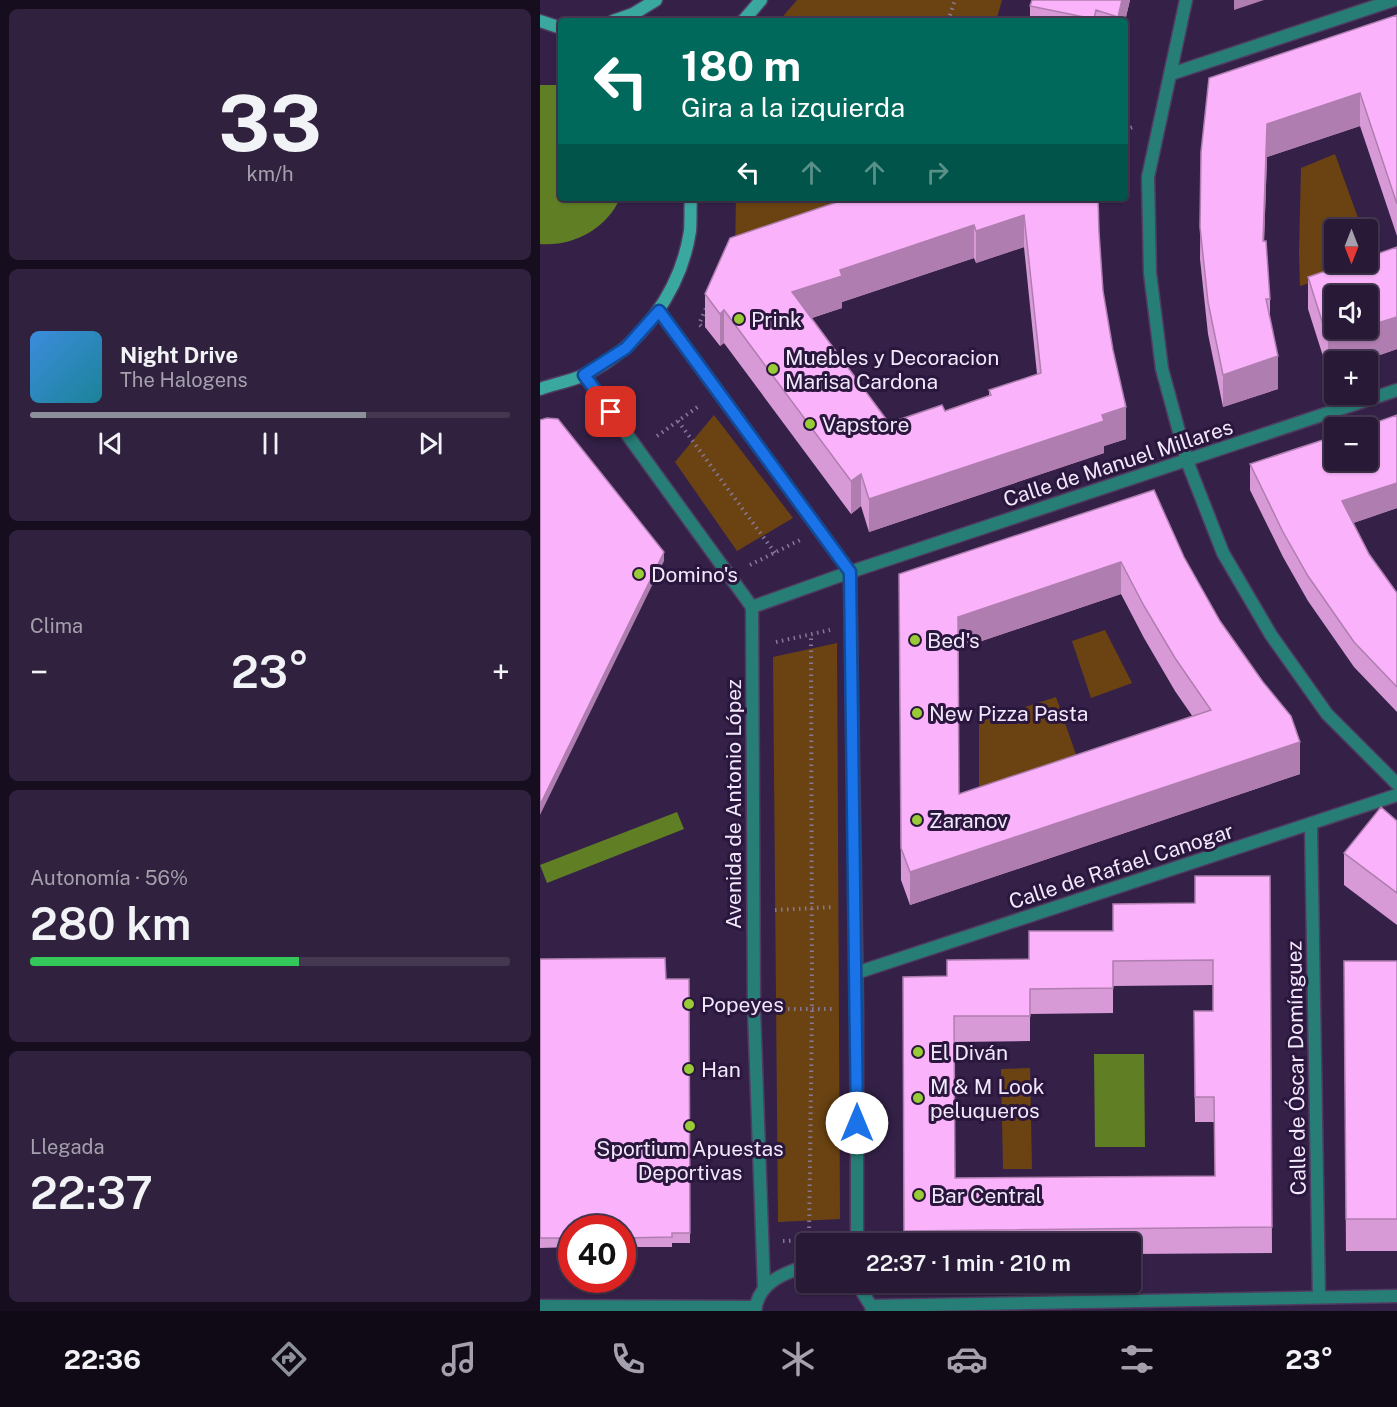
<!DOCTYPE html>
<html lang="es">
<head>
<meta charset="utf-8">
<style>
	body { margin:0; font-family:"Public Sans",sans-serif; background:#30223e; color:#f1f3f6; height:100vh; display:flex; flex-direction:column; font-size:22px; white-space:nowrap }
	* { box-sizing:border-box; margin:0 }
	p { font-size:20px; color:#a5a0ad }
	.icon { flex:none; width:33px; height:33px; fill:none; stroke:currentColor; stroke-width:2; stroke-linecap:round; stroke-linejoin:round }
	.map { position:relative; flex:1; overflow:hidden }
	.details { display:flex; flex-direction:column; gap:9px; padding:9px; background:#160e1e; width:540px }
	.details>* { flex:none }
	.banner { position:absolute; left:18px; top:18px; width:570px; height:183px; border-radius:6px; box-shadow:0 2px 4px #0004,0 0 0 2px #443851; background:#00695c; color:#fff; overflow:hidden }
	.needle { width:39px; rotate:180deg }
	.fabs { position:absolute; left:784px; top:219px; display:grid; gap:12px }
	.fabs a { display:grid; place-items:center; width:54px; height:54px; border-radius:6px; background:#281936; box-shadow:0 2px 4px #0004,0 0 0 2px #443851; font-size:30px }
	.speed { position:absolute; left:18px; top:1215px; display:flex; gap:12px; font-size:30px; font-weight:700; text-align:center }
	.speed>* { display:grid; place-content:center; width:78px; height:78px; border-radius:50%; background:#281936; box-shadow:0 2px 4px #0004,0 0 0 2px #443851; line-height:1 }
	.speed .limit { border:9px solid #d22; background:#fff; color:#111 }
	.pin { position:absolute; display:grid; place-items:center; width:51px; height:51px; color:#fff; margin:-26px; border-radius:12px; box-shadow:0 3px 9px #0006 }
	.me { position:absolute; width:66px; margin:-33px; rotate:0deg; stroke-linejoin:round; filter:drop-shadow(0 0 4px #0008) }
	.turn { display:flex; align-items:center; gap:21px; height:126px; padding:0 24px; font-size:27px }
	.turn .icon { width:78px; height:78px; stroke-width:2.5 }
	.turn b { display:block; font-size:42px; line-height:51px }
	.lanes { display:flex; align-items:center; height:57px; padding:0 24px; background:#0003; justify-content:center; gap:30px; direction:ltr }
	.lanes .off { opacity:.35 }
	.big { font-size:45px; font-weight:600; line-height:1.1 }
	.details .widget { flex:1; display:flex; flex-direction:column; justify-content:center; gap:9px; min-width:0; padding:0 21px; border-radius:9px; background:#30223e }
	.details .dial { align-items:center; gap:0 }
	.dial b { font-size:78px; line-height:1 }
	.song { display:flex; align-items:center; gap:18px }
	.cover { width:72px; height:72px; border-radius:9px; background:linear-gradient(135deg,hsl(210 70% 55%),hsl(190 70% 35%)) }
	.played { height:6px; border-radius:3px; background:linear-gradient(90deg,#8c9099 70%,#443851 70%) }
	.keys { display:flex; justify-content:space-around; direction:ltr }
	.heat { display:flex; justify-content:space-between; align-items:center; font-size:33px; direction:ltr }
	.charge { height:9px; border-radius:4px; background:linear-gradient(90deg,#34c759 56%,#443851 0) }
	.trip { position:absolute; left:256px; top:1233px; width:345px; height:60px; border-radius:6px; background:#281936; box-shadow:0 2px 4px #0004,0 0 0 2px #443851; font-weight:600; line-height:60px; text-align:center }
	.dock { display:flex; height:96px; justify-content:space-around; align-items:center; background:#100a16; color:#a5a0ad }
	.dock .icon { width:42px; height:42px }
	.dock .active { color:#8c9099 }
	.dock b { font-size:27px; color:#f1f3f6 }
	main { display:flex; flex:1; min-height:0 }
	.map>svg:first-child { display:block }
</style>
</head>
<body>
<main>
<section class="details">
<div class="widget dial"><b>33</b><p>km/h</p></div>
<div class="widget">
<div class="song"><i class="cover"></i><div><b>Night Drive</b><p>The Halogens</p></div></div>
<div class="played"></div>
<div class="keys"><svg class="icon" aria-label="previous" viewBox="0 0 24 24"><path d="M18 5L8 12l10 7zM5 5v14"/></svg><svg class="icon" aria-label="pause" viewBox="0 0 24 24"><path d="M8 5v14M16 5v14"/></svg><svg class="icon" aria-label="next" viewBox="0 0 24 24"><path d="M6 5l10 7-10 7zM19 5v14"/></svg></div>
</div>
<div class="widget"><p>Clima</p>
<div class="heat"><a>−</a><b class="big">23°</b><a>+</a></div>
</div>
<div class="widget"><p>Autonomía · 56%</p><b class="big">280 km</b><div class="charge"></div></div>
<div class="widget"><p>Llegada</p><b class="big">22:37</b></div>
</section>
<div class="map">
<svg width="857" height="1311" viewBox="0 0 857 1311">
	<rect width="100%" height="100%" fill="#352148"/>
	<path fill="#6b4312" d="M257,0H462L456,21H239Z
		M795,154L822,229L795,230V262H828V247L833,263L760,286L759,254L761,168Z
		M196,198H356L195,252Z
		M174,415L253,518L197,551L135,462Z
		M565,630L592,683L551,698L532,641Z
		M297,643L300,1219L238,1222L233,657Z
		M516,697L540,766L439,791V722Z
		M490,1068L492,1169H463L461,1069Z"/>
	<path fill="#607f25" d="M0,85H21V198H80C67,229 32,247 0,244Z
		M137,812L144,829L7,883L0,865Z
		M554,1054H604L605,1147H555Z"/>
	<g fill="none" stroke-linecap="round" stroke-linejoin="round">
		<g stroke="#4f3d61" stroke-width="15">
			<path id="service" d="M212,607L310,572"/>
		</g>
		<g stroke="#4f3d61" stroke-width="15">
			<path id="pedestrian" d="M771,825L779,1297"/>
		</g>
		<g stroke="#4f3d61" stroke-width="15">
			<path id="minor" d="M646,0L608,177L610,273L622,369L647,461L683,553L731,635L787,714L857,784
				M631,74L854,0
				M310,572L857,390
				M316,973L857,795
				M331,1306L857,1296"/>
		</g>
		<g stroke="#4f3d61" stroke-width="15">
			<path id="tertiary" d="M119,311L310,572L317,1009V1244
				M44,375L212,607L214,1010L224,1288
				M316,1282L331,1306L332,1311
				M0,1306L216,1307
				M215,1311C218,1283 243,1273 267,1266"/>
		</g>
		<g stroke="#4f3d61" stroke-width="15">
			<path id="secondary" d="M0,21L21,28
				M73,21L93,14L116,0
				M203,21L221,0
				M0,389C14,384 31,381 44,375C100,348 141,291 150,231C151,220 150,209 151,198"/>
		</g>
		<path stroke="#877897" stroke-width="4" stroke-dasharray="1.5 4.5" stroke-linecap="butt" d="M408,21L415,0
			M585,130L596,126
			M161,326L159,324L167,306
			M138,421L235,553
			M117,436L159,406
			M210,565L260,540
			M236,642L290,630
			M235,910L294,907
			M236,1009H295
			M269,1240L272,1009L271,634
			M243,1241L296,1239"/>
		<use href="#service" stroke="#277e77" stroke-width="12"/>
		<use href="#pedestrian" stroke="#277e77" stroke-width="12"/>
		<use href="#minor" stroke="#277e77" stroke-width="12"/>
		<use href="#tertiary" stroke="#277e77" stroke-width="12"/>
		<use href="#secondary" stroke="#3aa89f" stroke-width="12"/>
	</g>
	<path fill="#d79ad7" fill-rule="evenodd" d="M590,0L585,21H490V6Z
		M857,15V236L820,126L727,157L724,241L730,299V318L738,389L683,407L668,334L660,259L661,152Z
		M558,198L559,232L563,291L586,439L564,446V453L329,532L321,506L311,514L184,343L180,346L165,327V294L190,238ZM484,247L497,374L449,390V396L405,411L349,423L272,318L302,308V302L434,258L436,263Z
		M857,247V349L820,362H795L788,372L768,309V277Z
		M857,415V508L813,523L829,554L857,593V712L814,667L768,601L743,557L710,490V464Z
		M644,557L760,774L370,905L361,880L359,574ZM581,594L604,638L635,691L653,717L419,794L418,649Z
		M857,821V925L804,885V853Z
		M730,876L732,1253L591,1254V1244H364L363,977L407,976L489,959L655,903ZM673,985V1011L654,1037L655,1122H674L675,1176L415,1178L414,1042L490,1041V1014L573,1013V986Z
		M0,959L126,979H149L150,1243H132V1247H82V1228H32V1247L0,1248Z
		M804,961H857V1251H806Z"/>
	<path fill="#af7daf" d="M582,0H590L585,21H578V17Z
		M694,0H724L694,10Z
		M820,93V126L727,157L723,273V241L727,124Z
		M484,215V247L436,263V231Z
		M434,225V258L302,302V308L252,324V292L300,270Z
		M184,310V343L180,346V314Z
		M857,317V349L820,362H795V370L788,372V340L822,328H828V326Z
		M738,356V389L683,407V375Z
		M586,407V439L564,446V453L329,532V499Z
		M321,474V506L311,514V481Z
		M857,483V508L802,527V501Z
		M124,552V561L0,815V805Z
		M581,562V594L418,649V617Z
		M760,742V774L370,905V872Z"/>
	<path fill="#fab3fa" stroke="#af7daf" stroke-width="1.5" fill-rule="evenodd" d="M492,0H582L578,17L556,10L554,19L490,6Z
		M857,15V204L820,93L727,124L723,241H726L730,299H726L738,356L683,375L668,302L660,227L661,152L669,78Z
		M309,198H558L559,232L563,291L573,350L586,407L562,415L564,421L329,499L321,474L311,481L184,310L180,314L165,294L190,238ZM484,215L501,373L449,390L451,395L405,411L402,405L349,423L252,292L302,276L300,270L434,225L436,231Z
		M857,247V317L828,326V296H795V328H822L788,340L768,277L812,262H828V257Z
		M857,415V483L802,501L829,554L857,593V687L814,642L768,576L743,532L710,464L795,436V460H828V428H820Z
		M7,418L18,419L124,552L0,805V420Z
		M614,490L644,557L680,621L723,682L751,716L760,742L370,872L361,848L359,574ZM581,562L604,606L635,658L671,710L419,794L418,617Z
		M841,807L857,821V893L804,853Z
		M655,876H730L732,1227L364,1231L363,977L407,976V960L489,959V931H573V904L655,903ZM673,960V1011H654L655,1097H674L675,1176L415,1178L414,1016H490V989L573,988V961Z
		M125,958L126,979H149L150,1233H132V1237L82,1238V1228H32V1238H0V959Z
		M804,961H857V1219H806Z"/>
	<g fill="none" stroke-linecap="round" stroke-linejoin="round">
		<g stroke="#114b97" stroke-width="15">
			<path id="route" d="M71,412L44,375L86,348L119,311L310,572L317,1123"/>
		</g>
		<use href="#route" stroke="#1a73e8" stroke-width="10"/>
	</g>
	<g fill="#99cb36" stroke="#2b173d" stroke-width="2">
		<circle cx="199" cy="319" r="6"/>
		<circle cx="233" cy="369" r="6"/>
		<circle cx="270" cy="424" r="6"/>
		<circle cx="99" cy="574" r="6"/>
		<circle cx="375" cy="640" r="6"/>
		<circle cx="377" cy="713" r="6"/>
		<circle cx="377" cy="820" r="6"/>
		<circle cx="149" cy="1004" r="6"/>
		<circle cx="378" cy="1052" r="6"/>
		<circle cx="149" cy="1069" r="6"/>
		<circle cx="378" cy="1098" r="6"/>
		<circle cx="150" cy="1126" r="6"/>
		<circle cx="379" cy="1195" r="6"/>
	</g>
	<g text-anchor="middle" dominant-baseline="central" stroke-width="6" stroke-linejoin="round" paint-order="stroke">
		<g font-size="21" fill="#f1e8fc" stroke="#2b173d" text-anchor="start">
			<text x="211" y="319">Prink</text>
			<text x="245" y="357">Muebles y Decoracion<tspan x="245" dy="24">Marisa Cardona</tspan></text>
			<text x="282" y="424">Vapstore</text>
			<text x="111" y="574">Domino's</text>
			<text x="387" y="640">Bed's</text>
			<text x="389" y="713">New Pizza Pasta</text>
			<text x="389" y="820">Zaranov</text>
			<text x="161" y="1004">Popeyes</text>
			<text x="390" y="1052">El Diván</text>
			<text x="161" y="1069">Han</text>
			<text x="390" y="1086">M &amp; M Look<tspan x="390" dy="24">peluqueros</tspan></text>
			<text x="150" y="1148" text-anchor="middle">Sportium Apuestas<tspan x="150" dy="24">Deportivas</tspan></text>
			<text x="391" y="1195">Bar Central</text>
		</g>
		<g font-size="21" fill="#f1e8fc" stroke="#2b173d">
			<text transform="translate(578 463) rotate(-18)">Calle de Manuel Millares</text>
			<text transform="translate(193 804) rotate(-90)">Avenida de Antonio López</text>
			<text transform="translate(581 866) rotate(-18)">Calle de Rafael Canogar</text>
			<text transform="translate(756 1068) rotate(-91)">Calle de Óscar Domínguez</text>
		</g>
	</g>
</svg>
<div class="fabs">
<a><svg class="needle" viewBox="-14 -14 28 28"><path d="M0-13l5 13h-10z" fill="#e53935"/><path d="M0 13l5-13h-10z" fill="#a5a0ad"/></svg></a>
<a><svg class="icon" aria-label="sound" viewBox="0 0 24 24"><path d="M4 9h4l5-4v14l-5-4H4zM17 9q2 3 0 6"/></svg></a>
<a>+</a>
<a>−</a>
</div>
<div class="speed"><div class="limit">40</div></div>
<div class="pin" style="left:71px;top:412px;background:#d93025"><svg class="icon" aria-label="arrive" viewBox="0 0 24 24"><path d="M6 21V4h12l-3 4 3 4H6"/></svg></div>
<svg class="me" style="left:317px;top:1123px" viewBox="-20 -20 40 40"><circle r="19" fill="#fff"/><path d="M0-13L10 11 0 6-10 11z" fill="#1a73e8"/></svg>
<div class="trip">22:37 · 1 min · 210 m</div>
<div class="banner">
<div class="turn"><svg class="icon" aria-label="left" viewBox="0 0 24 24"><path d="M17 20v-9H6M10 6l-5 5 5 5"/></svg><div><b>180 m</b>Gira a la izquierda</div></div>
<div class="lanes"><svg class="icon" aria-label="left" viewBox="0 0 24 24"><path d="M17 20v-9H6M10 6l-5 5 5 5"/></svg><svg class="icon off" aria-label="ahead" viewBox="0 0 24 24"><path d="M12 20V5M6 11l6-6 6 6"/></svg><svg class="icon off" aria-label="ahead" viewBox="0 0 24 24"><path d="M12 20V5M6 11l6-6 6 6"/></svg><svg class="icon off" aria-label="right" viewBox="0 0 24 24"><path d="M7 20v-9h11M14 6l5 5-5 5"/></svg></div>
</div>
</div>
</main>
<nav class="dock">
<b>22:36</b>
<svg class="icon active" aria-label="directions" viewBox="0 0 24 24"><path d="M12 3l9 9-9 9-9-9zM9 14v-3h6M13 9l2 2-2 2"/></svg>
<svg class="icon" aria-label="music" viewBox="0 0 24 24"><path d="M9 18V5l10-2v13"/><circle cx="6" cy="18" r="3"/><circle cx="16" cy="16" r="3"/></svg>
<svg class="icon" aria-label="phone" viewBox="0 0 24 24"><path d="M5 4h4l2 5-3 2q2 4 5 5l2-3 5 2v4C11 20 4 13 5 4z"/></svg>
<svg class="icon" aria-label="climate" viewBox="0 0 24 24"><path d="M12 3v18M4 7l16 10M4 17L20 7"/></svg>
<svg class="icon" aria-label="car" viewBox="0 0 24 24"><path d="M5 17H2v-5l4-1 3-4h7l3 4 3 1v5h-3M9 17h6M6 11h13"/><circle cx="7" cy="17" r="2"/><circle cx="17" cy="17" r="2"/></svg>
<svg class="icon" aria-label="filters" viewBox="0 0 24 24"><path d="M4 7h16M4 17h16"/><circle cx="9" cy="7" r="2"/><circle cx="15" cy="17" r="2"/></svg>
<b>23°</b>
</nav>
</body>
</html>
